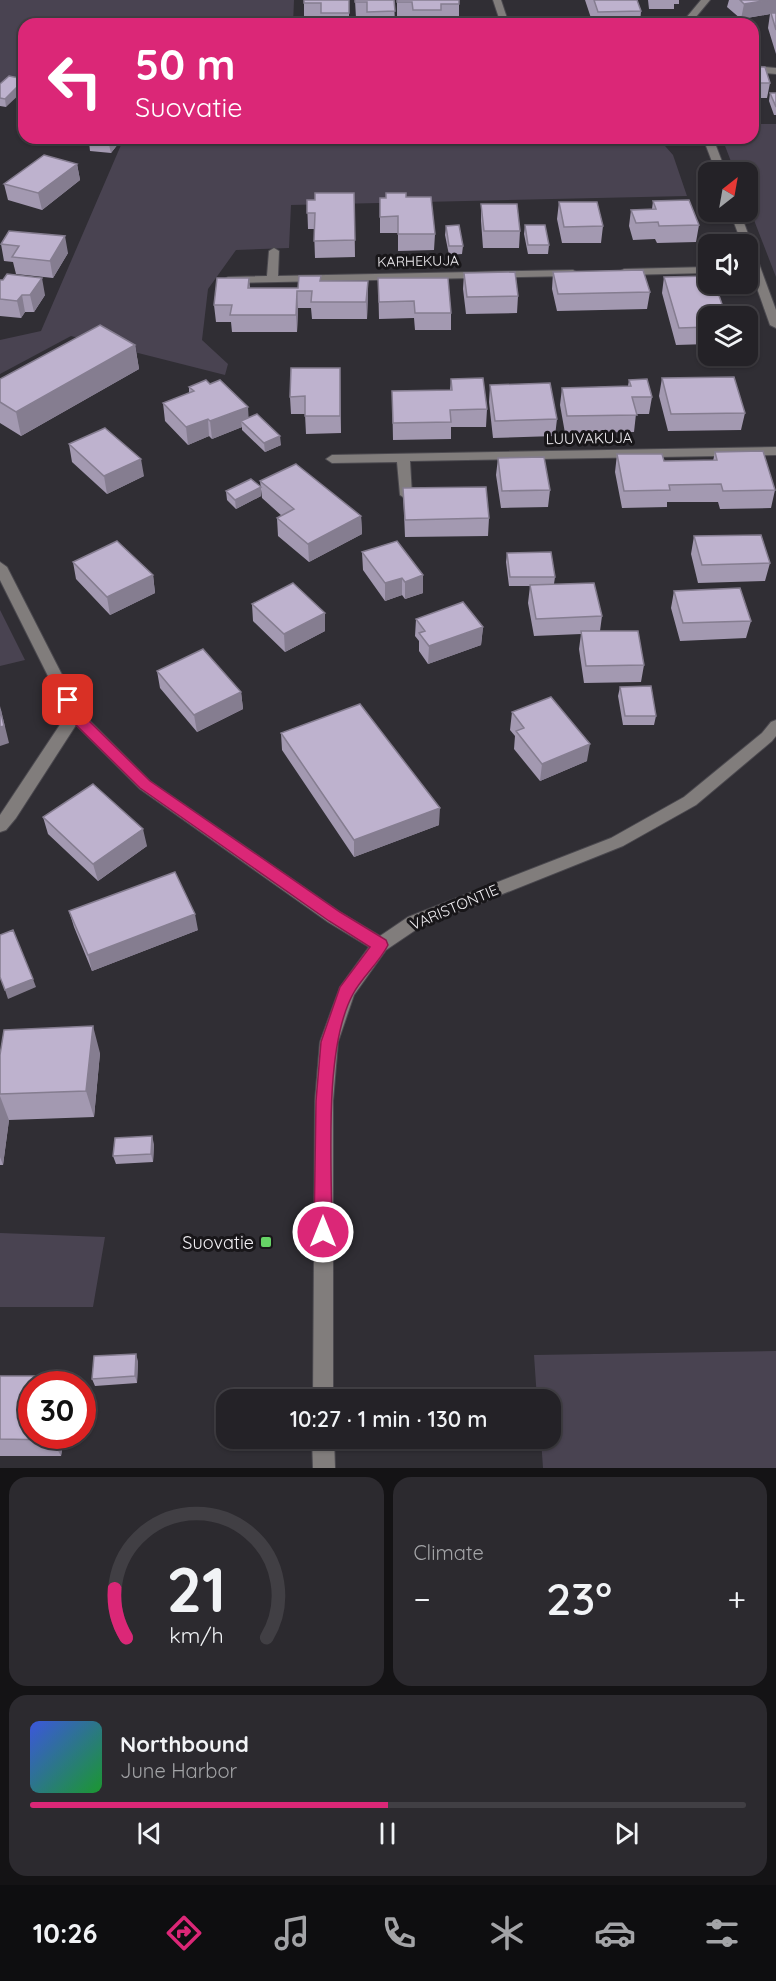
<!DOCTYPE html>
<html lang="en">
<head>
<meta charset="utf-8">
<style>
	body { margin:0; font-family:Quicksand,sans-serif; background:#2c2a2f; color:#f1f3f6; height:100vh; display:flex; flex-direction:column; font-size:22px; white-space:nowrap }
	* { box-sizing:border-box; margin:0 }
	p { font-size:20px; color:#a3a4a7 }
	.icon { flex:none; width:33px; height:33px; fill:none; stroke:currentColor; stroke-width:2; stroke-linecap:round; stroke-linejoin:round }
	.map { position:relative; height:1468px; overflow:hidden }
	.drawer { display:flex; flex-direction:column; gap:9px; padding:9px; background:#141315; flex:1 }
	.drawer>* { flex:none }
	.banner { position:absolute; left:18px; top:18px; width:741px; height:126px; border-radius:18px; box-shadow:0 2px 4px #0004,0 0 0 2px #413f44; background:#db2777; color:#fff; overflow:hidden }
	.needle { width:39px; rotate:31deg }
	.controls { position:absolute; left:698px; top:162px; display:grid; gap:12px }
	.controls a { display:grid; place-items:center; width:60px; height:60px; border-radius:12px; background:#242227; box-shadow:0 2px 4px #0004,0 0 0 2px #413f44; font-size:30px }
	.speed { position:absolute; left:18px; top:1371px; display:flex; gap:12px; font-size:30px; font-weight:700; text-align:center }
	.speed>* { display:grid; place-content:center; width:78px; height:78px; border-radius:50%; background:#242227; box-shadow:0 2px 4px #0004,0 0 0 2px #413f44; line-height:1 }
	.speed .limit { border:9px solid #d22; background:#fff; color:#111 }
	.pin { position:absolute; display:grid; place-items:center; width:51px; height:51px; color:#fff; margin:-26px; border-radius:12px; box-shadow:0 3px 9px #0006 }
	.me { position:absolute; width:66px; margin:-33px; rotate:0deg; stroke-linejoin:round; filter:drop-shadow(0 0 4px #0008) }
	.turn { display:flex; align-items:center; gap:21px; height:126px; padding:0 18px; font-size:27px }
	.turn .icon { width:78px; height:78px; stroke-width:2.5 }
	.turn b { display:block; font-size:42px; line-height:51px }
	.big { font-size:45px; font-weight:600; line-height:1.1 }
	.drawer .tile { flex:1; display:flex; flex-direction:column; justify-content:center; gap:9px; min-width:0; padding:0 21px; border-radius:18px; background:#2c2a2f }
	.drawer .dial { align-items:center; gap:0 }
	.dial svg { height:156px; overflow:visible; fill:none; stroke:#413f44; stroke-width:7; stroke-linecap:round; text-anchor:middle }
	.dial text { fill:#f1f3f6; stroke:none }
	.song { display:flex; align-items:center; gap:18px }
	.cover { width:72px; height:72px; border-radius:9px; background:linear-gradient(135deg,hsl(230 70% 55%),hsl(130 70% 35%)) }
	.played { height:6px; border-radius:3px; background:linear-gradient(90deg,#db2777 50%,#413f44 50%) }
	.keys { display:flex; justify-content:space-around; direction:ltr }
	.heat { display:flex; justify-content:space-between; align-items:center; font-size:33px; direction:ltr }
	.drawer .tiles { flex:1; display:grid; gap:9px; grid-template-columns:1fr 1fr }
	.tile:last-child { grid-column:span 2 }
	.trip { position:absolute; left:216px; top:1389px; width:345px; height:60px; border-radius:18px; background:#242227; box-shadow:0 2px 4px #0004,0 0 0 2px #413f44; font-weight:600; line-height:60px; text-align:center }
	.tabs { display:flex; height:96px; justify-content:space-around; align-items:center; background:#0e0e10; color:#a3a4a7 }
	.tabs .icon { width:42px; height:42px }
	.tabs .current { color:#db2777 }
	.tabs b { font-size:27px; color:#f1f3f6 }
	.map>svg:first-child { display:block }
</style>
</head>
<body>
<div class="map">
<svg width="776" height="1468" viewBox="0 0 776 1468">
	<rect width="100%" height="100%" fill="#302e34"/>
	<path fill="#494351" d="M0,0H294L293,24H24V86L0,92Z
		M753,124H776V277L747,202V172H735L722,138H753Z
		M124,138H658L673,155L687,196L291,205L289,248L236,250L208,289L202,340L228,364L225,375L71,336L0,374V340L41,331Z
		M0,610L25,660L0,666Z
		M0,1233L105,1237L93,1307H0Z
		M776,1351V1468H543L541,1439L550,1438V1400L537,1399L534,1355Z"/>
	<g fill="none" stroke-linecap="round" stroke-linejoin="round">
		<g stroke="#4b494f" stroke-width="2">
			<path id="minor" d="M493,0H501L509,24H501Z
				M701,0H710L690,24H681Z
				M753,66L776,68V74L753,72Z
				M703,138H713L726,172H716Z
				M730,212H740L776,310V328L770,325L747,260V244H742Z
				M274,248L279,251L278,276L573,270L578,273L573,276L228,283L223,280L228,277L267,276L269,251Z
				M708,267V273L624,275L619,272L624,269Z
				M776,447V455L410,461L412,495L406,499L400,495L397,462L332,463L326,459L332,455Z
				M0,562L7,567L81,712L150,781L340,912L380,936L408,917L611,838L684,797L762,733L771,722L776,720V736L772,741L696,805L623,846L420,927L386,950L354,995L338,1042L333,1101V1400H313L315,1101L320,1042L340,987L369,947L328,922L140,789L76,725L16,818L6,830L0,832V815L67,714L0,580Z
				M312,1438H334L335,1468H313Z"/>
		</g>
		<use href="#minor" fill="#817d7c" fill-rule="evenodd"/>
	</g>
	<path fill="#a399b1" d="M304,0H349V24H321V18H304Z
		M355,0H394L395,24H367V17L356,18Z
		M397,0L459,4V19H441V24H412V17H397Z
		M585,0H637L641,11L640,24H593Z
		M648,0H679V4H674V9H649Z
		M729,0H776V54L768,28L770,14L741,19L727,7Z
		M753,67L770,83L767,98H753Z
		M9,76L6,107L0,106V84Z
		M770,93H776V115H774L769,101Z
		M92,138H117L118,144L111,153L90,151L89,142Z
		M77,164L80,180L42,210L8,200L4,184Z
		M354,193L355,257L315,258L314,229H308L307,200H315Z
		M406,197L435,234L434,250L398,251V233H380V198Z
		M653,201L699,225L696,242L657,243L655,239L633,240L629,226L631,210L652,209Z
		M559,202L603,226L601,243H562L557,219Z
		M481,204L520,231L519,248H483L481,221Z
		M525,225L549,245L548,254H528L524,234Z
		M446,226L463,246L462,254L449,255L445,235Z
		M9,231L68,253L53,278L16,274L13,262L4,261L1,244Z
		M553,272L650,292L647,309L557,311L552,289Z
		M464,273L518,296L517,313L466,314L463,289Z
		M321,276V281H368L367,319H312L311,308H298L297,332H232L231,322H216L214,305L249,278L250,288H298Z
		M664,277L708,316V344L676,345L662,293Z
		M378,278L451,313V330H415L414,318L379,319Z
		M0,280L45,295L34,312H25L21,318L0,316Z
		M135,345L139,369L21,436L0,423V379Z
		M340,368L341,433L306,434L305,414H291L290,397Z
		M662,378L745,413L741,430L668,431L659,396Z
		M451,379L487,409L486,427H451V439L393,440L392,391L450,390Z
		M629,380L652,397L649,414H636L634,432L565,433L560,405L562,388L628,386Z
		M490,385L557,419L555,436L493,438L489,402Z
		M189,387L249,418L281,445L265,452L242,430V427L212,439L209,436L188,445L165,421L163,403L189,393Z
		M69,444L144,476L107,494L72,462Z
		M715,452L775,490L771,508L720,509L718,502H667V507L622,508L615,472L617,454L664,461H713Z
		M498,458L550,490L548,507L501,508L496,475Z
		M260,481L361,516L362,534L309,562L278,536L277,518L282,516L262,498Z
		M261,487V496L236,509L227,500L226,491Z
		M403,488L489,518L488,536L405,537Z
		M694,536L770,563L765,581L698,583L691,554Z
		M397,541L423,593L405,599L402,595L385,601L363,570L362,552Z
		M507,553L555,577L554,584L602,616L600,631L644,665L641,682L584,683L579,649L581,634L534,636L528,603L530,586H509L506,562Z
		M73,562L153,575L155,593L110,615L76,579Z
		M674,591L751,621L746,638L680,641L671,608Z
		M252,604L325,613V631L285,652L253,621Z
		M416,619L483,627L481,645L428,664L419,651V641L415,636Z
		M157,671L241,692L243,709L197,732L160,688Z
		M620,687L656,716L654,725H623L618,696Z
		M512,712L587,761L540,781L514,749L515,736L510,730Z
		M281,733L439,825L354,857L282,750Z
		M43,817L147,846L98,881L48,834Z
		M69,911L198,930L92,971L74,927Z
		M100,1053L94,1117L9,1120L3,1165H0V1055Z
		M154,1144L153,1162L116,1164L113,1156Z
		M138,1361L137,1383L95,1386L92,1379Z
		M0,1376H62L65,1384H32L64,1436L61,1456H0Z"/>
	<path fill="#857d90" d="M769,0H776V14L771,13L770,14L741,19L744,4Z
		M24,80V90L6,107L5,99Z
		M115,138H117L118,144L111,153L109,145Z
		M77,164L80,180L42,210L38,193Z
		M65,236L68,253L53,278L50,261Z
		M42,278L45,295L34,312L30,295Z
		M368,281V298L367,319L366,302Z
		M297,291L298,308L297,332L296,315Z
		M22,295L25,312L21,318L17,301Z
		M135,345L139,369L21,436L16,412Z
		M248,407L249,424L241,421L242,427L212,439L210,421Z
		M208,419L209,436L188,445L186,427Z
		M280,436L281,445L265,452L264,443Z
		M141,459L144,476L107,494L104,476Z
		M261,487V496L236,509L235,500Z
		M361,516L362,534L309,562L308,544Z
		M153,575L155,593L110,615L107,597Z
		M423,575V593L405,599V582Z
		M402,578V595L385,601V583Z
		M325,613V631L285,652L284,634Z
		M483,627L481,645L428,664L429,646Z
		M241,692L243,709L197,732L194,715Z
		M0,706L9,743L0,746Z
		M590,744L587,761L540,781L542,764Z
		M440,808L439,825L354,857V840Z
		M143,829L147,846L98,881L93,864Z
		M195,914L198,930L92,971L88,955Z
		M33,979L36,987L8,999L5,990Z
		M93,1026L100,1053L94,1117L86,1091Z
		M0,1096L9,1120L3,1165L0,1157Z
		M152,1136L154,1144L153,1162L151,1154Z
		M136,1354L138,1361L137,1383L135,1376Z
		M62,1376L65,1384H61Z
		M53,1436H64L61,1456L52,1440Z"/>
	<path fill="#beb2ce" stroke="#857d90" stroke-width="1.5" d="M304,0H349V13H321V3H304Z
		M355,0H394L395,11L367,12V2H355Z
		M397,0H459V4H441V10H413L412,2H397Z
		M594,0H637L641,11L598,12Z
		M740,0H769L744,4Z
		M771,13H776V30Z
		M753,67H765L770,83H753Z
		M9,76L24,79V80L5,99L0,98V84Z
		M770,93H776V107Z
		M92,138H115L109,145L89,142Z
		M44,155L77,164L38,193L4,184Z
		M315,193H354L355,240L314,241L315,213H307V200H315Z
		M386,193H406V197H431L435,234H398V216L380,217V198H386Z
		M689,200L699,225L659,226L658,222L636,223L631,210L656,209L653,201Z
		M559,202H597L603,226L564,227Z
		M481,204H517L520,231H484Z
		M459,225L463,246H449L446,226Z
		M525,225H545L549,245H528Z
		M9,231L65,236L50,261L12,257L19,246L1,244Z
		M643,270L650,292L558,294L553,272Z
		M515,272L518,296L467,297L464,273Z
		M7,274L42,278L30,295H22L17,301L0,299V280H3Z
		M299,276H321L320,281H368L366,302H311L312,291H297L296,315H230L232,305H214L217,278H249L248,288H298Z
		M708,276V284H715L726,316H708V327L679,328L664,277Z
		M378,278H448L451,313H415L414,301L379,302Z
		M100,325L135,345L16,412L0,402V379Z
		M291,368H340V416H305V396L290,397Z
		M734,377L745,413L671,414L662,378Z
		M483,378L487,409L450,410L451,422L393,423L392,391L452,390L451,379Z
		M647,379L652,397H632L637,415L567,416L562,388L631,386L629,380Z
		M206,380L210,384L220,380L248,407L210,421L208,419L186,427L163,403L194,391L189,387Z
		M550,383L557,419L495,421L490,385Z
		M257,414L280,436L264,443L241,421Z
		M105,428L141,459L104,476L69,444Z
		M763,451L775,490L723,491L721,484L669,485L670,490L624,491L617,454H662L664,461L717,460L715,452Z
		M544,457L550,490L502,491L498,458Z
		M296,464L361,516L308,544L277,518L294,509L260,481Z
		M251,479L261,487L235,500L226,491Z
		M486,487L489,518L405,520L403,488Z
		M761,535L770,563L702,565L694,536Z
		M117,541L153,575L107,597L73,562Z
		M397,541L423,575L405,582L402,578L385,583L362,552Z
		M551,552L555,577H510L507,553Z
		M293,583L325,613L284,634L252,604Z
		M594,583L602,616L536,619L530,585Z
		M740,588L751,621L683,623L674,591Z
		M463,602L483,627L429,646L419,633L425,631L416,619Z
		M581,631H638L644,665L586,666Z
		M203,649L241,692L194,715L157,671Z
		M651,686L656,716H625L620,687Z
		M551,697L590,744L542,764L516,731L524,728L512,712Z
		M360,704L440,808L354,840L281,733Z
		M0,709L4,726L0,727Z
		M93,784L143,829L93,864L43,817Z
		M175,872L195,914L88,955L69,911Z
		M13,930L33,979L5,990L0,977V935Z
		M93,1026L86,1091L0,1094V1055L4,1030Z
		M152,1136L151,1154L113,1156L115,1138Z
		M136,1354L135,1376L92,1379L94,1356Z
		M0,1376H62L61,1384H32V1436H53L52,1440L0,1439Z"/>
	<path fill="#db2777" stroke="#8e194d" stroke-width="1.5" d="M68,695L73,697L80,712L150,781L340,912L386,940L388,945C379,963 362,977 353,994C323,1049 332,1169 332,1232L330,1238L323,1241L317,1238L314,1232L316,1101L321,1042L340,987L370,947L329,921L140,788L70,719L61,700Z"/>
	<rect fill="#66d466" stroke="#181619" stroke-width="2" x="260" y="1236" width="12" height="12" rx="3"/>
	<g text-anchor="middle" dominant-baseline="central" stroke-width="6" stroke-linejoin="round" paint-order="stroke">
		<g font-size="14" fill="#f1eff3" stroke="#181619">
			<text transform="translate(418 261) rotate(-1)">KARHEKUJA</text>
		</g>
		<g font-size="15" fill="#f1eff3" stroke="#181619">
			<text transform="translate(589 438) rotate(-1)">LUUVAKUJA</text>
			<text transform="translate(454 907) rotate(-23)">VARISTONTIE</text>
		</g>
		<g font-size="18" fill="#f1eff3" stroke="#181619" text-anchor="end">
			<text x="254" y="1242">Suovatie</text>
		</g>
	</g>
</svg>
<div class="controls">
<a><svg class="needle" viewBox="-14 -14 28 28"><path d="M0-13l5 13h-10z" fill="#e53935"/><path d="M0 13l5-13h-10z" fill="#a3a4a7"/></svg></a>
<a><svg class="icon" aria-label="sound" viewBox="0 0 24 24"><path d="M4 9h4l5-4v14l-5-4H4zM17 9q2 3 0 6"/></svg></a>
<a><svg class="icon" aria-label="layers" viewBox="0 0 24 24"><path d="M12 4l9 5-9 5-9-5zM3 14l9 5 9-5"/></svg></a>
</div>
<div class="speed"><div class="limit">30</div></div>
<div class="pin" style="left:68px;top:700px;background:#d93025"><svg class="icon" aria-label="arrive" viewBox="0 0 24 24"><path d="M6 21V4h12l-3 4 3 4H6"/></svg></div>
<svg class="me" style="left:323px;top:1232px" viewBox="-20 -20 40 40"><circle r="17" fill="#db2777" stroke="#fff" stroke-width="3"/><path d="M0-11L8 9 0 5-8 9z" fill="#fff"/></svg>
<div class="trip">10:27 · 1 min · 130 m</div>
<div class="banner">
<div class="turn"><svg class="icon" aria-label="left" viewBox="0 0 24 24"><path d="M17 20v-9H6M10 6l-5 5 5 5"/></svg><div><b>50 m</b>Suovatie</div></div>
</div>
</div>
<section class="drawer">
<div class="tiles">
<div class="tile dial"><svg viewBox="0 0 100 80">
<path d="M14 69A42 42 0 1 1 86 69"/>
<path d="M14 69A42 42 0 0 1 8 44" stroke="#db2777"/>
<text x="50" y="56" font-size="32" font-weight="700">21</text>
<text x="50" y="72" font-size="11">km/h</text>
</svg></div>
<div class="tile"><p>Climate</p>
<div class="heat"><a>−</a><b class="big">23°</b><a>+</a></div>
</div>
<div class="tile">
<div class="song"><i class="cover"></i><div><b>Northbound</b><p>June Harbor</p></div></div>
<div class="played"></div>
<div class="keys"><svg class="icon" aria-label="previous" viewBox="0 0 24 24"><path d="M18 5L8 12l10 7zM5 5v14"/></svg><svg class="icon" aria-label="pause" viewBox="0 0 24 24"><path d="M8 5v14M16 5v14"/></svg><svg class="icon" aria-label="next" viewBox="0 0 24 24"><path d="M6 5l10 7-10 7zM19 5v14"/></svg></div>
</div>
</div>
</section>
<nav class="tabs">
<b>10:26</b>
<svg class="icon current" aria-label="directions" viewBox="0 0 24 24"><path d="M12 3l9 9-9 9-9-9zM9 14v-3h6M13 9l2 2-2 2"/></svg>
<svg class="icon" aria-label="music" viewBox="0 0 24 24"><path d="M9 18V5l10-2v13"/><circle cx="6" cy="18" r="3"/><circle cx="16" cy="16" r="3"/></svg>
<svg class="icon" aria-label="phone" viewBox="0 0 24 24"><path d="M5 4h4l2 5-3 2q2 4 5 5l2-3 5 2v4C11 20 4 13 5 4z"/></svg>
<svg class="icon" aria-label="climate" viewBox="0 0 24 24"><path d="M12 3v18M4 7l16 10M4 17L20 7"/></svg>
<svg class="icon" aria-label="car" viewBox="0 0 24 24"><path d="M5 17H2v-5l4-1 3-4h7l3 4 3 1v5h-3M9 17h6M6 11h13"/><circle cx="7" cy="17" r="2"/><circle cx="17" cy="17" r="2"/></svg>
<svg class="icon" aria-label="filters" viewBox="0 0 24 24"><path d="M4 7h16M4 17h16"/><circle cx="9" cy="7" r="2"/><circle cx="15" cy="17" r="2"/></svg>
</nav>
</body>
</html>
